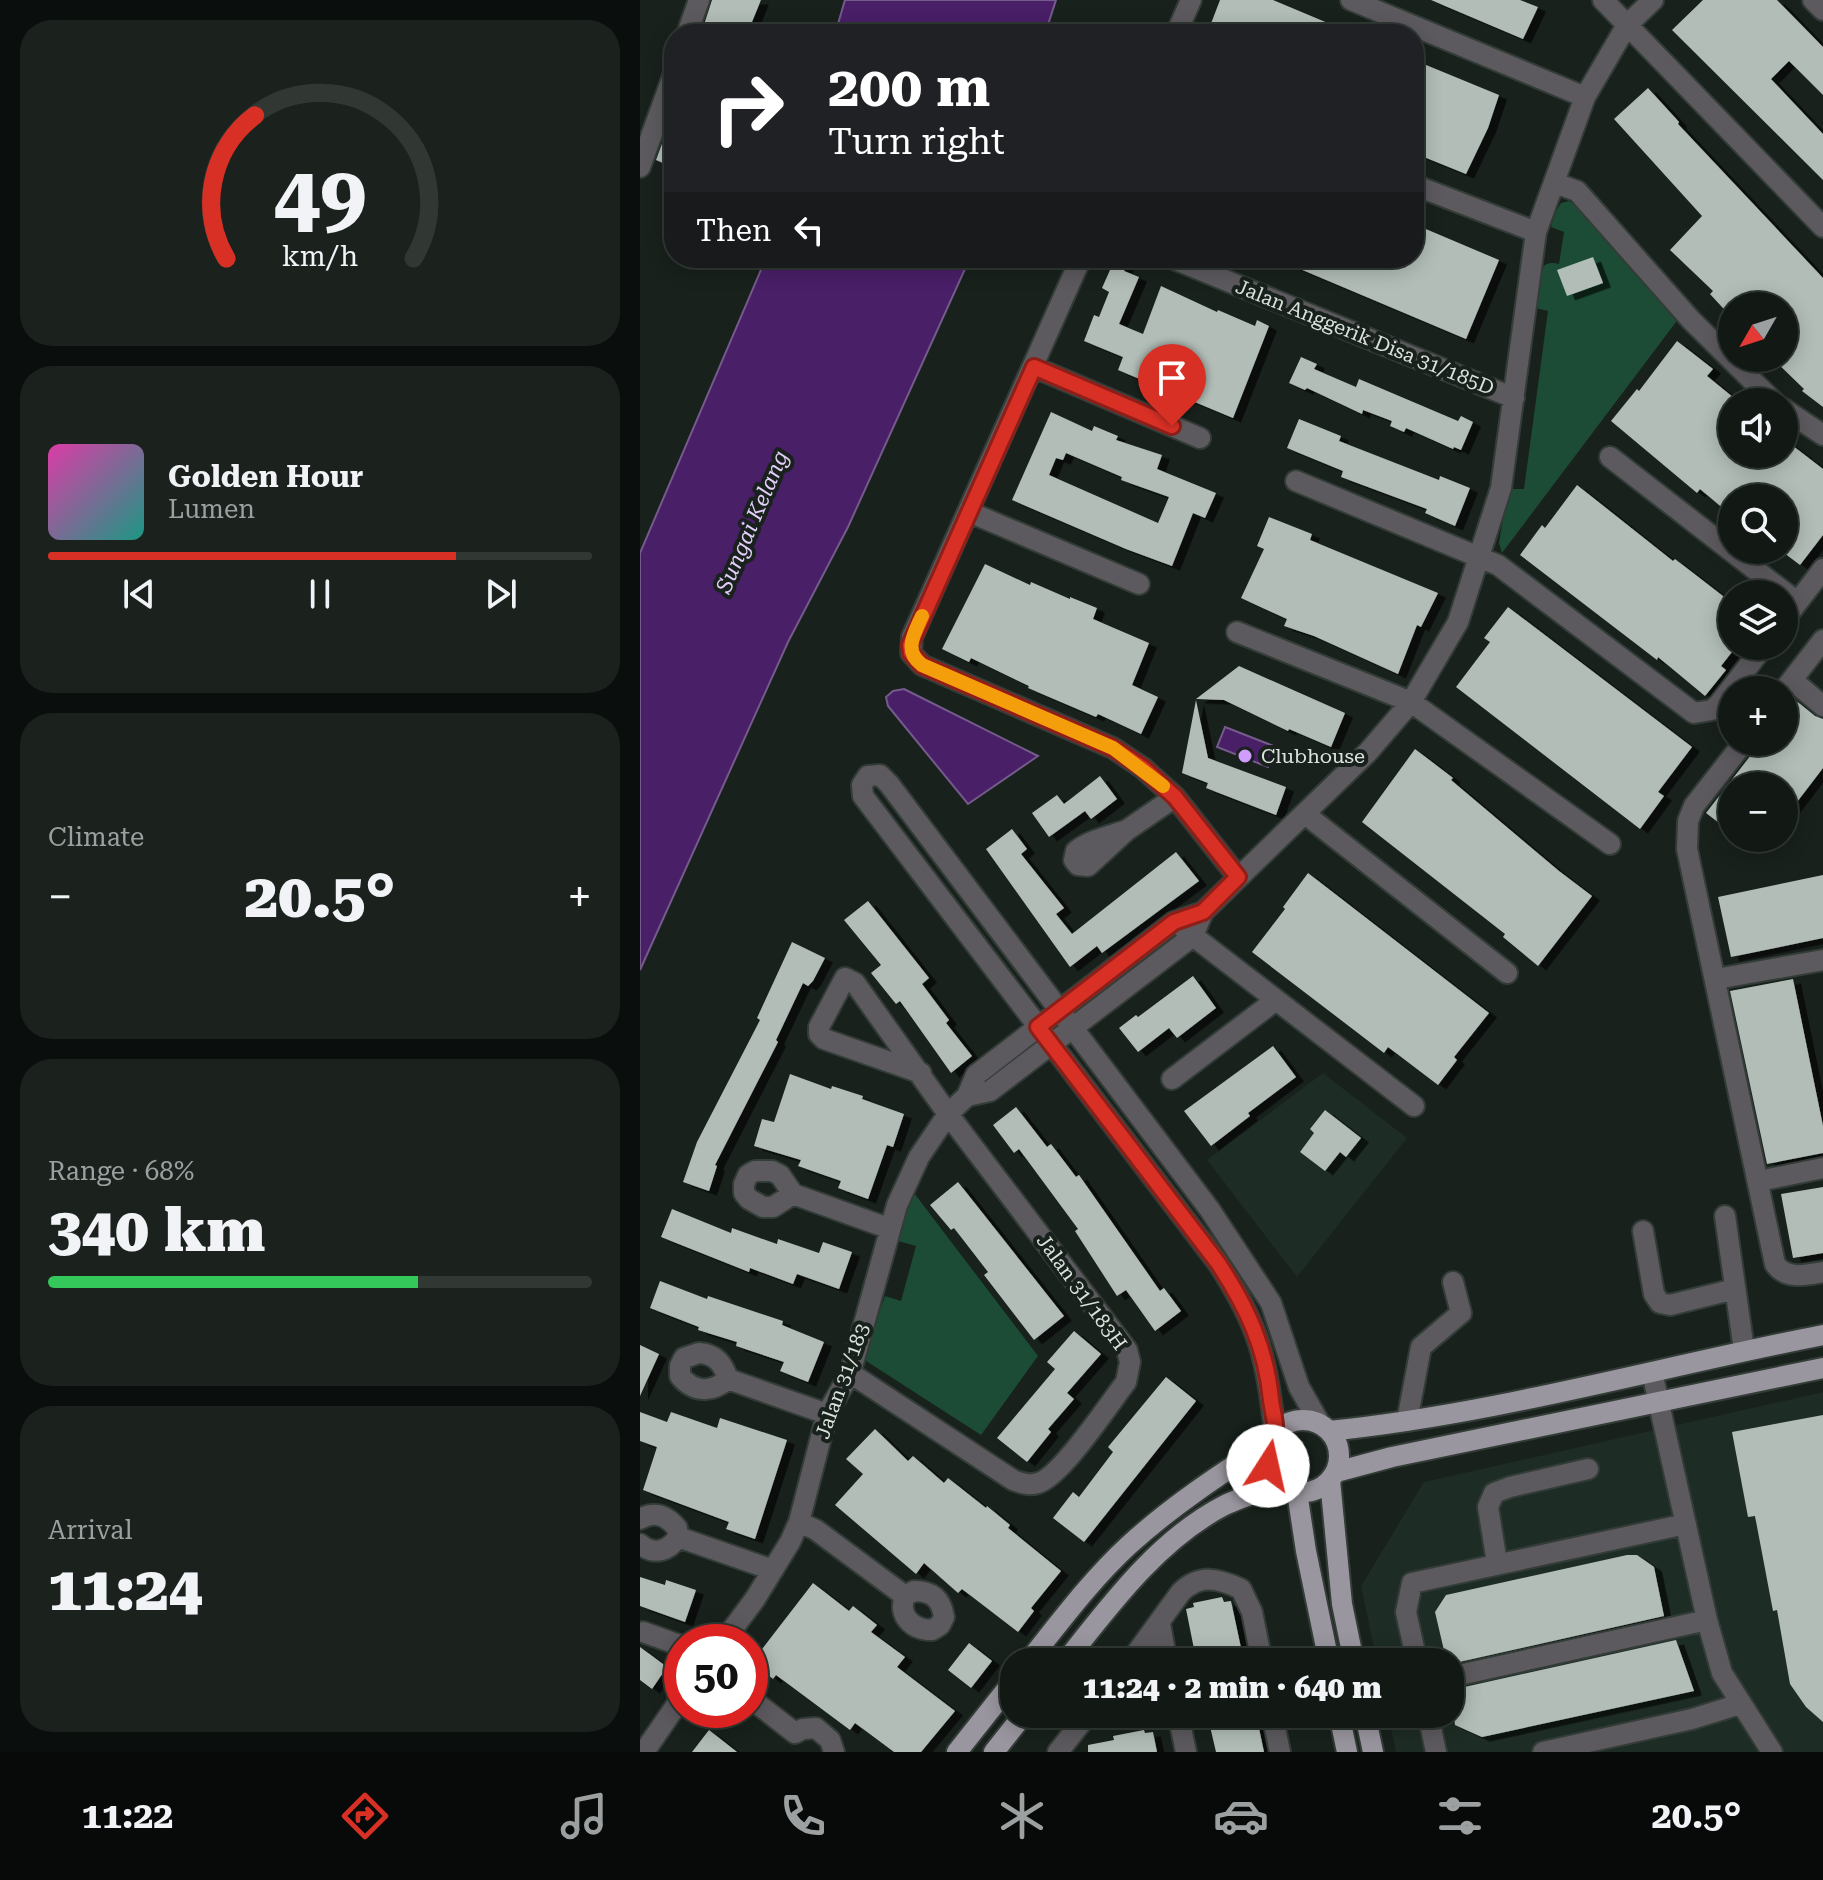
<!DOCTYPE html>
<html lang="en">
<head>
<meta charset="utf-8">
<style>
	body { margin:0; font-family:"Roboto Serif",serif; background:#1b221e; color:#f1f3f6; height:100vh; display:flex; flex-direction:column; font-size:30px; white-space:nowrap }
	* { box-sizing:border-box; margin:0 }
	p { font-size:26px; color:#9ca0a0 }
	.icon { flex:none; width:44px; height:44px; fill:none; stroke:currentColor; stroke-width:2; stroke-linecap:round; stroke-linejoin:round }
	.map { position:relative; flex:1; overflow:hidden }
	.drawer { display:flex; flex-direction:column; gap:20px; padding:20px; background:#0a0e0c; width:640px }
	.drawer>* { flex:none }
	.banner { position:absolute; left:24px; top:24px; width:760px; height:244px; border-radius:32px; box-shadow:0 4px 20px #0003,0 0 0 2px #313834; background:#202124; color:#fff; overflow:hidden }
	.needle { width:52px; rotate:231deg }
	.controls { position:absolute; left:1078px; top:292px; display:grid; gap:16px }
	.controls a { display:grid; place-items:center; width:80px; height:80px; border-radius:50%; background:#121915; box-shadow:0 4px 20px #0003,0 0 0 2px #313834; font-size:40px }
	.speed { position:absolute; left:24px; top:1624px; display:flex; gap:16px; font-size:40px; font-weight:700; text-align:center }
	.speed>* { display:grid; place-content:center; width:104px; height:104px; border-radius:50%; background:#121915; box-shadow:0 4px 20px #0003,0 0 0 2px #313834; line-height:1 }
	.speed .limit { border:12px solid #d22; background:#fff; color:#111 }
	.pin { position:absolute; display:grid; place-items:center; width:68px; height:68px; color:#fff; margin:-82px -34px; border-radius:50% 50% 50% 0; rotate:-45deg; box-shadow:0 0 8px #0007 }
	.pin .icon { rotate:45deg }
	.me { position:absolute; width:88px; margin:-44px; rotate:10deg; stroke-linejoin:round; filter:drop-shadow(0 0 6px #0008) }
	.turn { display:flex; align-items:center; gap:28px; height:168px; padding:0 32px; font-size:36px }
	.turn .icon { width:104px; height:104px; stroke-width:2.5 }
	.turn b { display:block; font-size:56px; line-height:68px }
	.then { display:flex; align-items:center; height:76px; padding:0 32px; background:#0003; gap:16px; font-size:30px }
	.big { font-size:60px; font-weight:800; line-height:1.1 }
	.drawer .widget { flex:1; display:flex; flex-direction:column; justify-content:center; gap:12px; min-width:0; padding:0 28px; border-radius:32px; background:#1b221e }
	.drawer .dial { align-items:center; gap:0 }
	.dial svg { height:208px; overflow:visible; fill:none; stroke:#313834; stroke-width:7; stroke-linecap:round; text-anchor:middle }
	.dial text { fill:#f1f3f6; stroke:none }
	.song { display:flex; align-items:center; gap:24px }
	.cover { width:96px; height:96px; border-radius:12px; background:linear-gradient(135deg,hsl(320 70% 55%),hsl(170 70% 35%)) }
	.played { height:8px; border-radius:4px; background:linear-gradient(90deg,#d93025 75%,#313834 75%) }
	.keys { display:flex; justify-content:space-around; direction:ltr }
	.heat { display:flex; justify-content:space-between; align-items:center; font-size:44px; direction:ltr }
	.charge { height:12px; border-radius:6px; background:linear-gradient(90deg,#34c759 68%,#313834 0) }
	.trip { position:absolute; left:360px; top:1648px; width:464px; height:80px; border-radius:32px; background:#121915; box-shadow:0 4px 20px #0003,0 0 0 2px #313834; font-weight:800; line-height:80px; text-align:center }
	.dock { display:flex; height:128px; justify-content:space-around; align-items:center; background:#070a08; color:#9ca0a0 }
	.dock .icon { width:56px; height:56px }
	.dock .current { color:#d93025 }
	.dock b { font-size:36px; color:#f1f3f6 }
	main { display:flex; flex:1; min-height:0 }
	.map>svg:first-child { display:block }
</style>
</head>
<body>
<main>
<section class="drawer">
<div class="widget dial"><svg viewBox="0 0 100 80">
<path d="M14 69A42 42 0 1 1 86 69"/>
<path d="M14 69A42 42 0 0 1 25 14" stroke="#d93025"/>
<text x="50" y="56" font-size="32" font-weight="700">49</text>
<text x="50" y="72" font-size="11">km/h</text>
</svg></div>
<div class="widget">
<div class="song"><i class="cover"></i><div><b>Golden Hour</b><p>Lumen</p></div></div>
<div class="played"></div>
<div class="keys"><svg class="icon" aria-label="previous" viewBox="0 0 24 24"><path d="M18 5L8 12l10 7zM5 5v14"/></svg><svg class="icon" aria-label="pause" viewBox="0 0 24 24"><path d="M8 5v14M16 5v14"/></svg><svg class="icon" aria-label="next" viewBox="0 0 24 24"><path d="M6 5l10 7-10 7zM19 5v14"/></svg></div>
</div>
<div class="widget"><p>Climate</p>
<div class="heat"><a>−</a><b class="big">20.5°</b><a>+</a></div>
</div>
<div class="widget"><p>Range · 68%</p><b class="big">340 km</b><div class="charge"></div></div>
<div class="widget"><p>Arrival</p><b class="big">11:24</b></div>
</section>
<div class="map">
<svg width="1183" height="1752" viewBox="0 0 1183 1752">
	<defs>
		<filter id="shadow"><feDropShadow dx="8" dy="4.5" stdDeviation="0" flood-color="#0009"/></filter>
	</defs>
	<rect width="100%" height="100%" fill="#18211c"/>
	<path fill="#1d2c24" d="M683,1073L767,1138L657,1277L567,1160Z
		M1183,1392V1752H756L748,1714H810V1662H737L721,1586L784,1482Z"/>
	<path fill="#1c4c35" d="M929,201L939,206L1039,318L862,553L859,543L867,494L869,489H884L908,311L892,307C895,289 894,257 919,264L924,232L911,227L915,213L921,203Z
		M274,1193L398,1356L341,1435L223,1359L245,1296L261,1301L276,1246L258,1241L264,1212Z"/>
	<path fill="#491f68" stroke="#755a8c" stroke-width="2" d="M205,0H416L405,34H195Z
		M126,258H330L208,527L148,642L0,970V553Z
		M264,689L398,756L328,804L248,706L246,697L253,691Z
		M585,727L636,747L628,767L577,747Z"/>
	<path fill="#b1bdb6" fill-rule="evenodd" filter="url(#shadow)" d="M72,0H121L107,34H61Z
		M580,0H633L714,34H567Z
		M791,0H880L898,7L883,39Z
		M1063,0H1137L1183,47V95L1149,61L1131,79L1183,134V180L1032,30Z
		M774,60L859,95L848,128L826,174L774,153Z
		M1008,88L1039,122L1038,124L1183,278V407L1162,391L1164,389L1132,358H1144V306H1092V318L1070,294L1073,291L1030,250L1062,216L974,119Z
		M34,111V168L16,160Z
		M774,224L859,260L826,339L634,258H774Z
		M953,257L963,283L927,296L917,270Z
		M474,261L486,266L484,271L499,277L479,324L503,334L521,286L577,312L578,310L615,326L617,320L629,326L593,418L478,370L483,357L444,341L454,315L459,317L469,292L462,288Z
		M1037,341L1073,369L1067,376L1099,402H1092V454H1144V439L1183,469V535L1160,565L1144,553V498H1092V516L1060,489L1057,493L971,421L997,389L999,391Z
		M661,357L677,364L674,369L716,387L719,379L818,421L821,416L833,422L821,450L814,447L813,449L766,428L764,432L750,426L752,421L723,410L722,414L667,388L665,390L649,383Z
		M411,412L452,431L454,426L478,436L476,440L522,455L517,469L576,493L565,518L553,513L532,566L486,549L372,500ZM426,453L482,477L481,480L529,497L518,523L409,475L416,458L423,460Z
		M659,419L701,436L699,441L799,480L800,476L830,488L815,526L785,513L787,509L701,477L703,471L647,448Z
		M937,485L1033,561L1035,559L1092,603V652L1081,666L1086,670L1065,696L1018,657L1017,660L880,555L902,525L905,528Z
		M629,517L672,534L670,540L798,593L781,627L777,625L758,674L674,636L644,626L647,619L601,598L624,549L617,546Z
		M345,564L390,585L391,582L430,599V597L457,608L453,619L509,643L492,685L518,697L501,734L458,714L456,717L388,688L389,686L331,658L329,662L302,649Z
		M868,607L1052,747L1018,792L1024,796L1000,829L816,687L850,642L844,638Z
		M599,666L705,713L691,747L649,729L648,731L584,700L556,699Z
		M1154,699L1175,716L1183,719V768L1144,819V786H1092V833L1066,813L1121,742H1144V712Z
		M556,700L568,758L646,787L636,815L566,788L568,783L542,773Z
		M775,749L813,778L811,780L919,871L952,896L898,966L863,937L865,934L722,822Z
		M460,776L477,799L451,819L445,811L409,837L392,813L417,795L424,804Z
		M372,829L387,849L381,854L424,908L416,914L432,934L536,852L559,881L462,953L457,946L430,967L346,849Z
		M668,873L849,1013L814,1057L817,1060L798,1085L748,1047L744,1053L612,952L645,909L643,907Z
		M1183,875V938L1091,957L1078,897Z
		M228,901L289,978L282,984L309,1020L306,1023L332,1056L311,1073L260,1001L256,1004L231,973L241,965L204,920Z
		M152,942L185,958L173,981L168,986L163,983L136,1040L138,1042L75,1165L77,1166L69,1191L43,1182L57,1142L120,1020L117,1018Z
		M553,976L576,1008L537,1038L529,1028L498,1052L479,1028L496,1015L498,1017Z
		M1153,979L1183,1126V1153L1127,1164L1090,991Z
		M633,1046L656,1077L608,1113L610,1116L571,1146L544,1111Z
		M150,1074L191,1089L192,1086L223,1096L222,1099L264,1114L253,1147L247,1145L228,1199L198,1188L201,1181L158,1166L161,1160L114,1146L122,1119L134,1122Z
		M376,1107L407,1147L411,1144L436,1177L439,1175L520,1291L524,1288L541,1311L515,1331L486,1290L477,1296L435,1231L438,1229L379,1149L374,1153L353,1125Z
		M685,1110L721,1138L706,1157L700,1152L685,1171L660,1152L674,1133L670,1129Z
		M318,1182L424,1316L394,1340L344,1275L348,1272L314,1228L311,1230L290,1205Z
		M1183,1187V1253L1153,1258L1141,1194Z
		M32,1209L91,1233L92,1228L137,1244L138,1239L179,1253L183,1242L212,1252L199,1289L157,1274L153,1284L110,1268L109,1272L21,1237Z
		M20,1281L67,1299L68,1296L143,1321L142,1325L184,1342L168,1382L140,1371L144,1362L96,1346L97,1342L58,1330L59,1327L10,1308Z
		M434,1331L461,1354L427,1393L434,1399L408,1429L411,1432L387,1462L357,1438L415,1369L407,1362Z
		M0,1345L19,1354L0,1396Z
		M526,1377L556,1401L444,1542L413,1518L433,1492L439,1497L473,1452L468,1447Z
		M0,1412L27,1422L31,1412L77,1428L80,1418L147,1440L115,1539L86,1529L89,1522L3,1490L17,1447L0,1441Z
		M1183,1415V1722L1166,1707L1150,1684L1137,1610L1133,1611L1115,1516L1108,1517L1092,1432Z
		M235,1429L268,1461L273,1456L304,1483L308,1478L346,1508L347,1506L370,1525L368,1528L421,1571L391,1608L394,1611L378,1632L322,1589L318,1593L284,1563L276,1574L195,1505L223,1474L206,1459Z
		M987,1555H997L1014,1567L1024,1616L810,1664L808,1659H806L795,1612L806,1595Z
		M0,1577L25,1585L26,1580L56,1590L45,1622L0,1606Z
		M173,1583L209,1611L213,1606L237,1625L231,1632L265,1657L257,1667L315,1711L281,1752H254L215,1723L210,1730L136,1675L133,1679L112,1662Z
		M582,1597L584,1602L591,1601L604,1662H565L563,1652L555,1654L546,1609L554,1607L553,1603Z
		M1036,1640L1054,1691L842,1737L815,1725L811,1690Z
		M329,1643L352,1661L331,1688L308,1670Z
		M0,1647L27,1667L12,1689L0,1680Z
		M576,1714H616L624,1752H576L569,1722L577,1720Z
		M69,1730L97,1752H52Z
		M504,1730L505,1733L513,1732L517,1752H448V1745L474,1740L473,1736Z"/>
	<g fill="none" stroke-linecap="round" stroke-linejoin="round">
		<g stroke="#333c37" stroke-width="24">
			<path id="minor" d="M711,0L945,97
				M963,0L1183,227
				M1173,0L1183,10
				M47,34L59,0
				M536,34L551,0
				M0,167L34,73
				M915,183L937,191L1051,320L1134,402
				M774,185L896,232
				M441,258L272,637L271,653L282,665L473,748L503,768L535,797L598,877
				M531,258L874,398
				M394,367L560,438
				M1144,409L1183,435
				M970,457L1157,602
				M656,481L858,565L1054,713L1072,710L1079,704L1124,646
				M329,512L499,584
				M1144,620L1183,569
				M597,632L771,702L970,844
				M1152,680L1183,706
				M1144,690L1183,640
				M1104,742L1054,806L1048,821L1047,849L1135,1264C1146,1280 1166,1275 1183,1272
				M665,814L867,973
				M487,830C470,836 450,840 436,851L434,860L438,865L448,866L487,830L535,797
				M544,929L774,1106
				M1076,979L1183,960
				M532,1079L636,1000
				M327,1096L350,1091L553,936L563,912L728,752L771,702L818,622L861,488L896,232L945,97L987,25L1013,0
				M1119,1181L1183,1168
				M153,1194L133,1207H123L109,1199L104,1193V1184L108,1175L115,1171H132L140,1175L153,1194L248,1228
				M1085,1216L1104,1350
				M1003,1231L1014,1294L1020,1303L1030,1305L1095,1289
				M59,1353C76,1354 83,1364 88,1379C72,1393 54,1393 40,1376V1366L44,1358Z
				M1012,1372L1067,1620L1082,1673L1132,1752
				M210,1373L373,1480C381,1483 389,1486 398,1483C421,1477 469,1404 486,1382L490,1362L487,1350L308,1114L215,983L205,978L179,1027V1034L184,1039L281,1073
				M88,1379L187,1414
				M767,1421L781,1347L821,1313L813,1282
				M635,1432C626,1358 620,1327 578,1263L223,796L222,785L228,776L240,775L249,784L570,1210L631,1303L659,1387L680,1424
				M0,1519C15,1510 27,1516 37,1528L38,1537
				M159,1522L176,1530L265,1596
				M38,1537L133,1570
				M0,1544C14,1556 29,1551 38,1537
				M857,1563L848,1507L854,1493L870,1487L948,1469
				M274,1591C292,1591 301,1598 304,1617L300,1625L292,1630C272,1630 257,1615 265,1596Z
				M520,1624L527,1662
				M3,1632L42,1646
				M83,1642L115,1599L150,1542L159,1522L187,1414L210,1373L217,1349L257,1205L279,1157L308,1114L327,1096L336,1075L534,922L563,912
				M490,1662L541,1592C560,1574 578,1578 601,1589L612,1612L622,1662
				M777,1662L766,1612L772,1583L1046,1524
				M810,1677L1067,1620
				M110,1698L155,1733
				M538,1714L546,1752
				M632,1714L640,1752
				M788,1714L796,1752
				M155,1733L163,1729L176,1728L190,1740L194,1752
				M4,1752L42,1697
				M418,1752L448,1714
				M903,1752L1052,1719L1100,1704"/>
		</g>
		<g stroke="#333c37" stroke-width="24">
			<path id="major" d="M627 1456a36 36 0 1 1 72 0a36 36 0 1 1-72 0Z
				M689,1431C856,1414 1019,1367 1183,1335
				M696,1472L752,1457L1183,1368
				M690,1480L702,1604L714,1662
				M657,1492L666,1551L689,1662
				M388,1662C420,1622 451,1580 489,1545C532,1506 580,1474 629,1443
				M425,1662C470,1605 518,1540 583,1506C601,1497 621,1491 641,1485
				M699,1714L707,1752
				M725,1714L733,1752
				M317,1752L374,1680
				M354,1752L384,1714"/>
		</g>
		<use href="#minor" stroke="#5c5a5e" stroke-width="20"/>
		<use href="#major" stroke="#9a969f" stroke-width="20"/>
	</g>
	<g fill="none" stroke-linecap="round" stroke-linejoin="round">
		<g stroke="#8d1f18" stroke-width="20">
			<path id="route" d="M532,426L394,367L270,645L271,653L282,665L473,748L503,768L535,797L598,877L563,912L534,922L398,1027L578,1263C607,1307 626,1348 631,1400C632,1409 636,1422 635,1431C632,1446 624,1445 628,1466"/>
		</g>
		<use href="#route" stroke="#d93025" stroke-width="14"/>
		<path stroke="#f59e0b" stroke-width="14" d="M282,616C274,634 263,651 282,665L473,748L523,786"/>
	</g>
	<circle fill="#d09dff" stroke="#18211c" stroke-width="3" cx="605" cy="756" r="8"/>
	<g text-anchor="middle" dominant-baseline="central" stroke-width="8" stroke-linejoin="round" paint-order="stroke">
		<g font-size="20" fill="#dce3df" stroke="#18211c">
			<text transform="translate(725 337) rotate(22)">Jalan Anggerik Disa 31/185D</text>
			<text transform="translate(442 1292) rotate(54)">Jalan 31/183H</text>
			<text transform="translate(202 1381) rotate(-70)">Jalan 31/183</text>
		</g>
		<g font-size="20" fill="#dce3df" stroke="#18211c" text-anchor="start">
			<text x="621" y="756">Clubhouse</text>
		</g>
		<g font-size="22" font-style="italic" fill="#e3cff9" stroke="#18211c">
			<text transform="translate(112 522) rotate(-67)">Sungai Kelang</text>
		</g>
	</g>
</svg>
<div class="controls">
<a><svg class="needle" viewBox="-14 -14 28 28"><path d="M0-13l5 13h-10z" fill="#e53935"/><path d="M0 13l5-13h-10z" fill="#9ca0a0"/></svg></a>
<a><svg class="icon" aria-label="sound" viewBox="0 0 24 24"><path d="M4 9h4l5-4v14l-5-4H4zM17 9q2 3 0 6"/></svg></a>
<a><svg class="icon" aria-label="search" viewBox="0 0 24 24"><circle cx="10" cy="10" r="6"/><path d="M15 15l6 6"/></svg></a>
<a><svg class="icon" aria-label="layers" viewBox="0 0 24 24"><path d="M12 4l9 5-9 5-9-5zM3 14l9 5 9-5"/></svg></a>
<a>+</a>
<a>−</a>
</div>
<div class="speed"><div class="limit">50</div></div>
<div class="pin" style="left:532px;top:426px;background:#d93025"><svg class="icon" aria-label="arrive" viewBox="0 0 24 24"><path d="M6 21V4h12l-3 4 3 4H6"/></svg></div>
<svg class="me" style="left:628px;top:1466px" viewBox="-20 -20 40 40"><circle r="19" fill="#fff"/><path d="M0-13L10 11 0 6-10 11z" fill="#d93025"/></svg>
<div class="trip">11:24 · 2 min · 640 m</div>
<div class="banner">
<div class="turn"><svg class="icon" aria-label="right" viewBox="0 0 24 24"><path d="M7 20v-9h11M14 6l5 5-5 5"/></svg><div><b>200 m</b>Turn right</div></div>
<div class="then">Then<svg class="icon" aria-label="left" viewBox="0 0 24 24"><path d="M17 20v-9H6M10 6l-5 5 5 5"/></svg></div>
</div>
</div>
</main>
<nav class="dock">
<b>11:22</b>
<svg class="icon current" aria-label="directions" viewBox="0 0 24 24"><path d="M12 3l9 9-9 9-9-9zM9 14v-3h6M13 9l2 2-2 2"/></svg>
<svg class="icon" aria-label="music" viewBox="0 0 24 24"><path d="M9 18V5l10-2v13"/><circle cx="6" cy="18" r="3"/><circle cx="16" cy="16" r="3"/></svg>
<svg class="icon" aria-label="phone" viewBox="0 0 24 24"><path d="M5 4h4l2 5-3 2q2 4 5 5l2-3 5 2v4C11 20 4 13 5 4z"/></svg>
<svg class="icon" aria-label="climate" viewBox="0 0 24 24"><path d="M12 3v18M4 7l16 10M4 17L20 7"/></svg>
<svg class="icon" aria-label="car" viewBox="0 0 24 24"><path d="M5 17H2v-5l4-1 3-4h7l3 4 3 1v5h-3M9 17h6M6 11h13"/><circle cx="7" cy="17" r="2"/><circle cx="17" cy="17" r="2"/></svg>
<svg class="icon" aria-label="filters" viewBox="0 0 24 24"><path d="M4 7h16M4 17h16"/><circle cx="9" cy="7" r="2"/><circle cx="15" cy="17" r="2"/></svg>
<b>20.5°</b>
</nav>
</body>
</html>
